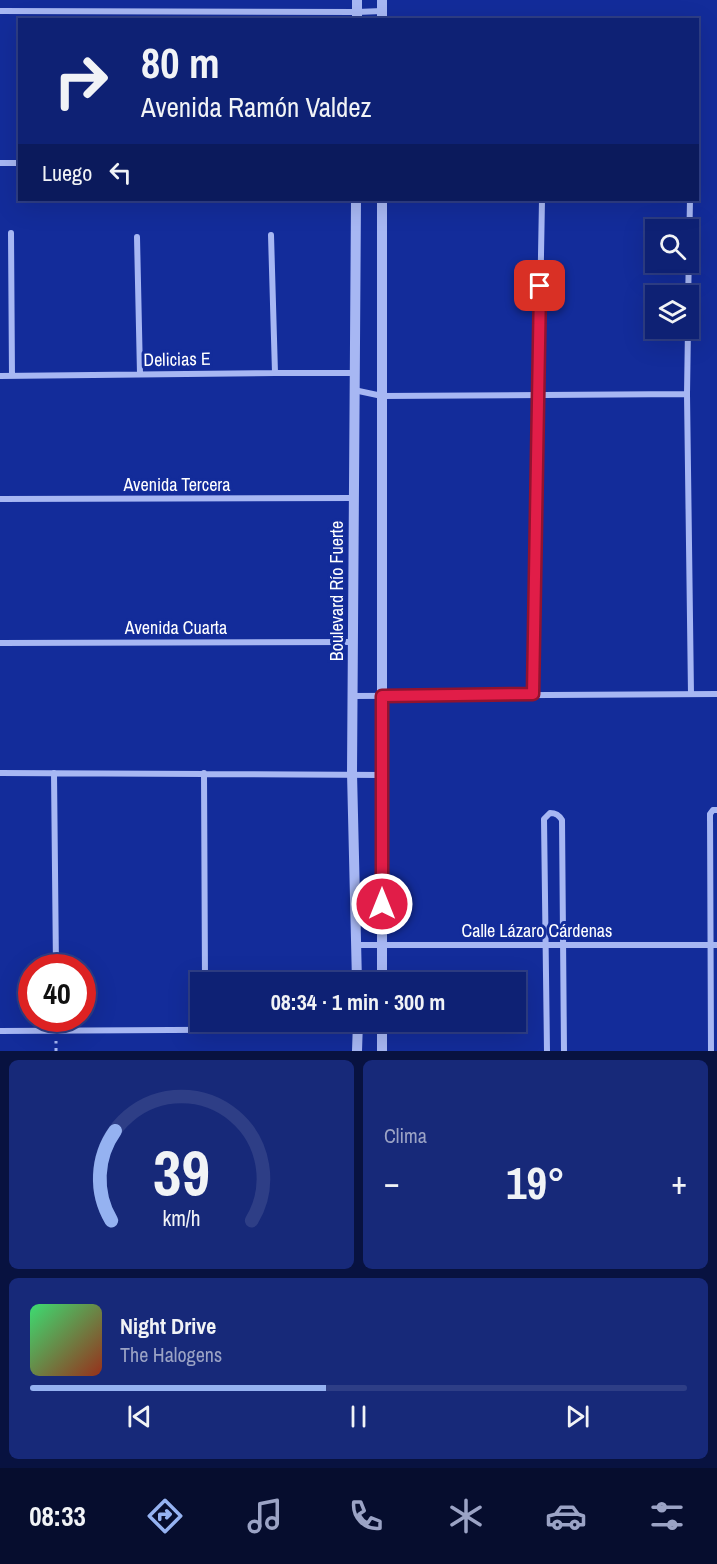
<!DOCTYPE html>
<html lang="es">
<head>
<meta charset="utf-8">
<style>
	body { margin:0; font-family:"Archivo Narrow",sans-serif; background:#172979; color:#f1f3f6; height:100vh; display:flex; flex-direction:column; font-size:22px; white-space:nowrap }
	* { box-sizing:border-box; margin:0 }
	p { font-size:20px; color:#9ba3c5 }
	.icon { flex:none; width:33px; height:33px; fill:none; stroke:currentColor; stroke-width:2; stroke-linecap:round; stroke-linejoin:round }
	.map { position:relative; height:1051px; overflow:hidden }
	.drawer { display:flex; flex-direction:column; gap:9px; padding:9px; background:#081240; flex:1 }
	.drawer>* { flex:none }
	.hud { position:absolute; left:18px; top:18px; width:681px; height:183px; border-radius:0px; box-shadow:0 6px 24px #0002,0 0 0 2px #2e3e86; background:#0e2174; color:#f1f3f6; overflow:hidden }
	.buttons { position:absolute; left:645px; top:219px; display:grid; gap:12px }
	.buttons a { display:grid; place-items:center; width:54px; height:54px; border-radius:0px; background:#0e2174; box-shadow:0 6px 24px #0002,0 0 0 2px #2e3e86; font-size:30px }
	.speed { position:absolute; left:18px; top:954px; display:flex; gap:12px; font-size:30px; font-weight:700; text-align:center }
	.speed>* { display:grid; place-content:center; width:78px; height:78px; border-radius:50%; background:#0e2174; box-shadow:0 6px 24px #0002,0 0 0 2px #2e3e86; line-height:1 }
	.speed .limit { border:9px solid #d22; background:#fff; color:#111 }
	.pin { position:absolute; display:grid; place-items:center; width:51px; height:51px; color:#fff; margin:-26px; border-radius:12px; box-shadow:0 3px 9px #0006 }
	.me { position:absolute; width:66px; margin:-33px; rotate:0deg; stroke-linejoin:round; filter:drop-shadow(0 0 4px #0008) }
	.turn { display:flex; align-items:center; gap:21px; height:126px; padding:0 24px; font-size:27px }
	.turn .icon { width:78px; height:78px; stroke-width:2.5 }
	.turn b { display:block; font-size:42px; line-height:51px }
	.then { display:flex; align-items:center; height:57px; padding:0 24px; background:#0003; gap:12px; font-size:22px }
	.big { font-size:45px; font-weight:700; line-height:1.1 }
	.drawer .tile { flex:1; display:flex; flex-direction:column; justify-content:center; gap:9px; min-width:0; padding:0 21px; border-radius:9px; background:#172979 }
	.drawer .dial { align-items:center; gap:0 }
	.dial svg { height:156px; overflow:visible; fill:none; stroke:#2e3e86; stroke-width:7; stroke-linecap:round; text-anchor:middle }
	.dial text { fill:#f1f3f6; stroke:none }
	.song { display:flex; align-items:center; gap:18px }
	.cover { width:72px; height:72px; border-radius:9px; background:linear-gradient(135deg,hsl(140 70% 55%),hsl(10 70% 35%)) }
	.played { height:6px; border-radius:3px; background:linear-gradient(90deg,#95b2f1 45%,#2e3e86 45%) }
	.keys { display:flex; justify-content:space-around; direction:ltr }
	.heat { display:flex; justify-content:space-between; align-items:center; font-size:33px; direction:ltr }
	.drawer .tiles { flex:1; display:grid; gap:9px; grid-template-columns:1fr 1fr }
	.tile:last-child { grid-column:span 2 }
	.trip { position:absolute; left:190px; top:972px; width:336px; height:60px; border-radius:0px; background:#0e2174; box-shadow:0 6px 24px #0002,0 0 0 2px #2e3e86; font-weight:700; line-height:60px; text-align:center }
	.dock { display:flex; height:96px; justify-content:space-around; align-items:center; background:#060d2e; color:#9ba3c5 }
	.dock .icon { width:42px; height:42px }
	.dock .active { color:#95b2f1 }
	.dock b { font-size:27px; color:#f1f3f6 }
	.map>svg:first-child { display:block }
</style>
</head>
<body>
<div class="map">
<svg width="717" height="1051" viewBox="0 0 717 1051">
	<rect width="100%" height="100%" fill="#132c9a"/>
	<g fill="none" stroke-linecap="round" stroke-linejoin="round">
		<path stroke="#a7b7f3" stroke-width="3" stroke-dasharray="3 4.5" stroke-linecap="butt" d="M56,1051V1041"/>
		<path stroke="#a7b7f3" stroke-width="6" d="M0,11L357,12L382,11
			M0,163H20
			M11,233L12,376
			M271,235L275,373
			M137,237L140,374
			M688,304L690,200
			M688,328L687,394L691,694
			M0,376L275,373H355
			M354,390L382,396L687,394
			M0,499L354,498
			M0,643L353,642
			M533,694L542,200
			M352,696L717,694
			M0,773L382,775
			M54,773L56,968
			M204,773L205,982
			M357,945H717
			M57,1018V1031
			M0,1031L358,1029
			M547,1051L544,819L550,813C556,813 559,815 562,820L564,1051
			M711,1051L710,814L713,810H717"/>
		<path stroke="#a7b7f3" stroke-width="10" d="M357,20V0
			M382,20V0
			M356,200L352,773L357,982
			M382,982V200
			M357,1051L358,1022
			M382,1051V1022"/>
	</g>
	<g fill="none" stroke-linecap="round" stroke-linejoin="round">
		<g stroke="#92132f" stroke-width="15">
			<path id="route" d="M382,904V696L533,694L540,286"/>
		</g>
		<use href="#route" stroke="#e11d48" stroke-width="10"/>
	</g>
	<g text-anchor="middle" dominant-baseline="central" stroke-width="6" stroke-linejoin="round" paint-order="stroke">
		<g font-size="18" fill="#fff" stroke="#132c9a">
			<text transform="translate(177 359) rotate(-1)">Delicias E</text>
			<text x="177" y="484">Avenida Tercera</text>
			<text transform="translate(336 591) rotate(-90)">Boulevard Río Fuerte</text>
			<text x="176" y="627">Avenida Cuarta</text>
			<text x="537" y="930">Calle Lázaro Cárdenas</text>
		</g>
	</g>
</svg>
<div class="buttons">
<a><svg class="icon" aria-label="search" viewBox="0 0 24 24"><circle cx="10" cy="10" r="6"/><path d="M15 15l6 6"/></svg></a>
<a><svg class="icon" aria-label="layers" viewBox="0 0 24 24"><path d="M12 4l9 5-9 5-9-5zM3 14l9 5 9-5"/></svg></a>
</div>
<div class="speed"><div class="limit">40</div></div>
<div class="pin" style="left:540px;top:286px;background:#d93025"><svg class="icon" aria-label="arrive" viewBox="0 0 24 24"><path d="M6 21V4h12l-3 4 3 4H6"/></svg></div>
<svg class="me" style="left:382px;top:904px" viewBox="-20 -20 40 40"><circle r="17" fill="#e11d48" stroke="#fff" stroke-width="3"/><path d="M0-11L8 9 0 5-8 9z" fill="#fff"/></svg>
<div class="trip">08:34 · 1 min · 300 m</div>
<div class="hud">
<div class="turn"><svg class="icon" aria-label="right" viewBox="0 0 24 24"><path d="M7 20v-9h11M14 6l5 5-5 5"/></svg><div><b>80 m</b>Avenida Ramón Valdez</div></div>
<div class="then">Luego<svg class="icon" aria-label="left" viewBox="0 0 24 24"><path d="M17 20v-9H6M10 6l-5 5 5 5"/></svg></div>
</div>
</div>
<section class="drawer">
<div class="tiles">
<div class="tile dial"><svg viewBox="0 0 100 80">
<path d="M14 69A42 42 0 1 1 86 69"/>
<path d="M14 69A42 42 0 0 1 16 23" stroke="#95b2f1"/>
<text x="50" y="56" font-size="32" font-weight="700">39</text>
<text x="50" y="72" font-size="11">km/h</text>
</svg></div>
<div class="tile"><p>Clima</p>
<div class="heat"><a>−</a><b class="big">19°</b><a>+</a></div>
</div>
<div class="tile">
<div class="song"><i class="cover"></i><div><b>Night Drive</b><p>The Halogens</p></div></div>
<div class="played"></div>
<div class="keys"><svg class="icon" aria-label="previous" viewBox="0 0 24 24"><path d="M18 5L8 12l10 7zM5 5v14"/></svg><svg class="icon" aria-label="pause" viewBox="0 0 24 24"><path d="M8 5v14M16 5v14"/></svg><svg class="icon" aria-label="next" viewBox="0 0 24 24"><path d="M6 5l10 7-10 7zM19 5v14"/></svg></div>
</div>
</div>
</section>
<nav class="dock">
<b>08:33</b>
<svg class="icon active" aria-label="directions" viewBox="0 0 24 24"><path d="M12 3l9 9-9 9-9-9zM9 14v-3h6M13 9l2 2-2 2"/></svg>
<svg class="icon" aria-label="music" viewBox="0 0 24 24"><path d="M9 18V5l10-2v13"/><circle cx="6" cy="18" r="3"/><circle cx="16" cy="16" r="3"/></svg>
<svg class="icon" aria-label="phone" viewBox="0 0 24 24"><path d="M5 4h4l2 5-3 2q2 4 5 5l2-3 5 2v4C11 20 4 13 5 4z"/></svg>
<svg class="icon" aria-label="climate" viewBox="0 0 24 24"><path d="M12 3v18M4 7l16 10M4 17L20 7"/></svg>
<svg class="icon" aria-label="car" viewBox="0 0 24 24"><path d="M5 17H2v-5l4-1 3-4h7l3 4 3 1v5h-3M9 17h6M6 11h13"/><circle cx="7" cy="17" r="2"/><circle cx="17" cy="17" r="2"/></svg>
<svg class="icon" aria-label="filters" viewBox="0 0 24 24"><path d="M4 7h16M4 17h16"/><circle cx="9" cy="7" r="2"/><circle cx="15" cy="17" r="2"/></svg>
</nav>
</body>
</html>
